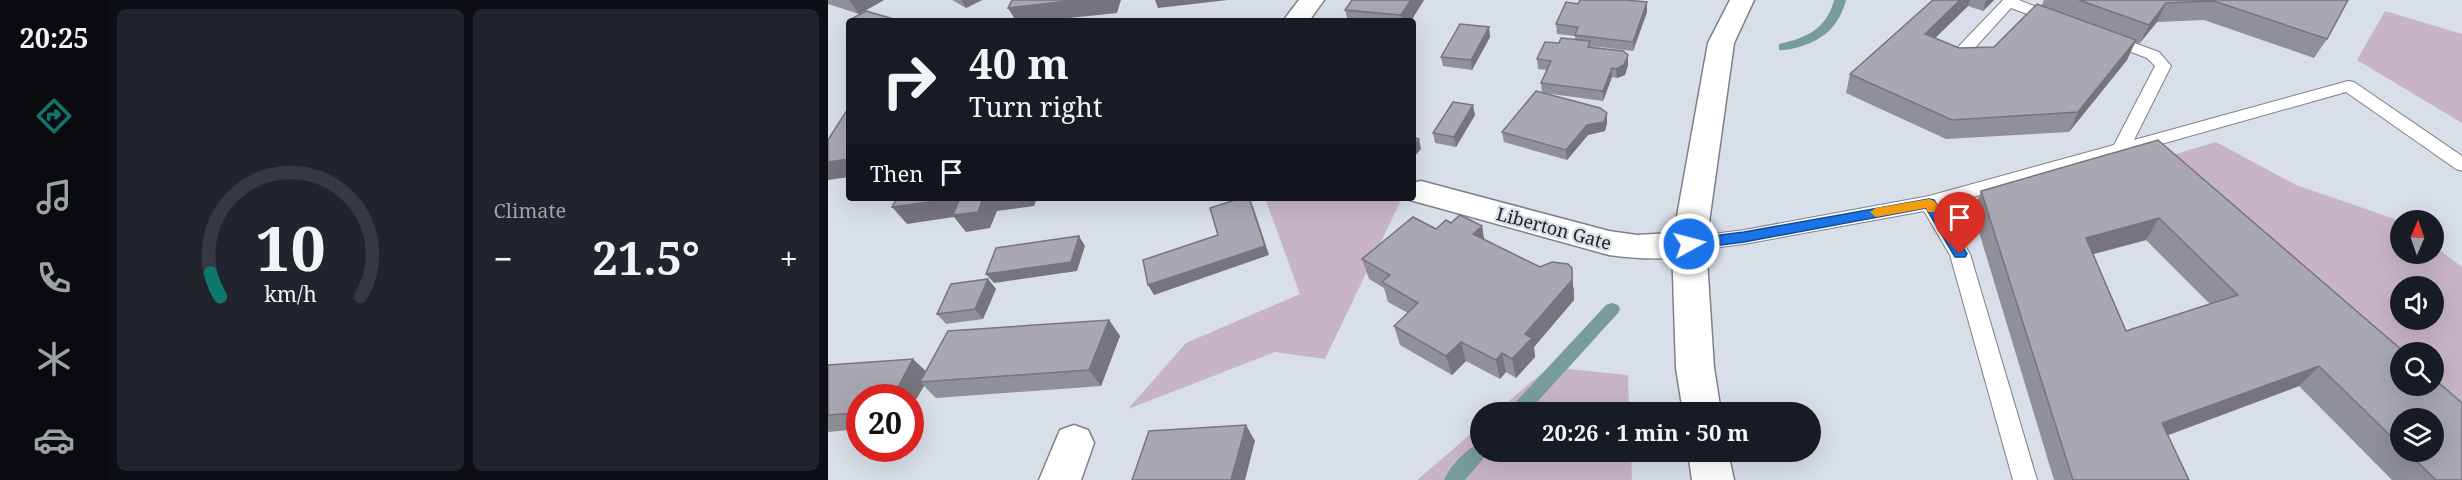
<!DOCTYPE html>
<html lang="en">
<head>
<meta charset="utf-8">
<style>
	body { margin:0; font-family:"Noto Serif",serif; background:#20242c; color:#f1f3f6; height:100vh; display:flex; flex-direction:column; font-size:22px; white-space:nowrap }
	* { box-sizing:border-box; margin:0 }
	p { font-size:20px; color:#9ea1a6 }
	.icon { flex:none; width:33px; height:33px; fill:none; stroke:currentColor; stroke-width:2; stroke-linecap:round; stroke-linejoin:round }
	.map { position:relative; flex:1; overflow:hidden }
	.side { display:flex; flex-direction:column; gap:9px; padding:9px; background:#0d0f14; width:720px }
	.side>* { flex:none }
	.hud { position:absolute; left:18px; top:18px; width:570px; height:183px; border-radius:6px; box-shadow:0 6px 24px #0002; background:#171b24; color:#f1f3f6; overflow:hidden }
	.needle { width:39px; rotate:2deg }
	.tools { position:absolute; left:1562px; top:210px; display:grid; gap:12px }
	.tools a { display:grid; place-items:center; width:54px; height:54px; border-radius:50%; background:#171b24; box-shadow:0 6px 24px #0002; font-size:30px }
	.speed { position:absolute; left:18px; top:384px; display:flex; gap:12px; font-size:30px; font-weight:700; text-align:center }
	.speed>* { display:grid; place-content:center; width:78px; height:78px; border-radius:50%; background:#171b24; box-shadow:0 6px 24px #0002; line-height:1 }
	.speed .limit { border:9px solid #d22; background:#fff; color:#111 }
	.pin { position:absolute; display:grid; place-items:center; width:51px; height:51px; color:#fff; margin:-62px -26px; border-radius:50% 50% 50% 0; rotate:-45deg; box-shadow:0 0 6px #0007 }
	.pin .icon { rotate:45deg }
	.me { position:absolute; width:66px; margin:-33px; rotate:83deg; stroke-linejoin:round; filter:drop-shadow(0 0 4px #0008) }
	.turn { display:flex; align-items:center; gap:21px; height:126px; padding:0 24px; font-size:27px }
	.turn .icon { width:78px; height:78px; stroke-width:2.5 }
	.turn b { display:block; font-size:42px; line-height:51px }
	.then { display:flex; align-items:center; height:57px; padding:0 24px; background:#0003; gap:12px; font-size:22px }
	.big { font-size:45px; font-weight:700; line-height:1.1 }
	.side .tile { flex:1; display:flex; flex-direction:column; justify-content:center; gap:9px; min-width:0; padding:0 21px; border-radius:9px; background:#20242c }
	.side .dial { align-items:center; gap:0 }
	.dial svg { height:156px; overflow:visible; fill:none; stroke:#363941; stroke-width:7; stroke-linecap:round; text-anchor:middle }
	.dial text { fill:#f1f3f6; stroke:none }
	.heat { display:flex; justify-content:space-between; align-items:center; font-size:33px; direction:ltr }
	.side .tiles { flex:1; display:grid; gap:9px; grid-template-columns:repeat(2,1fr) }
	.trip { position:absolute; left:642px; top:402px; width:351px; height:60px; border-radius:30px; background:#171b24; box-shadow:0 6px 24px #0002; font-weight:700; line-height:60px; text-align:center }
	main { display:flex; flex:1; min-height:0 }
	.tabs { display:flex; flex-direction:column; width:108px; justify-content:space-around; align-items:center; background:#090b0e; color:#9ea1a6 }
	.tabs .icon { width:42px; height:42px }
	.tabs .current { color:#0f766e }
	.tabs b { font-size:27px; color:#f1f3f6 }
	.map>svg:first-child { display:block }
</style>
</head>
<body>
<main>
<nav class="tabs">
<b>20:25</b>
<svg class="icon current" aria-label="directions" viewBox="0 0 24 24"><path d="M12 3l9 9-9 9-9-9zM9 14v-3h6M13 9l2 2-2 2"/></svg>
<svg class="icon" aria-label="music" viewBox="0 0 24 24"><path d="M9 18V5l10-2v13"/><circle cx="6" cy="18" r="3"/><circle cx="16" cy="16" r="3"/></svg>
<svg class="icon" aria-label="phone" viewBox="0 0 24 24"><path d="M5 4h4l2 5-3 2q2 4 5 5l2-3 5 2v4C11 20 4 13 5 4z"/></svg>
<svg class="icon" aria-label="climate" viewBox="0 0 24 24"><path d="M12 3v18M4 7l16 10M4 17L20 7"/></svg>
<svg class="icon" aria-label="car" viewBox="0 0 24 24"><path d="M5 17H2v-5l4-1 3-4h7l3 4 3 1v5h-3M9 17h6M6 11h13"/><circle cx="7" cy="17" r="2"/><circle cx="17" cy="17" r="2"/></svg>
</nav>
<section class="side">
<div class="tiles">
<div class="tile dial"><svg viewBox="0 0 100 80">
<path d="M14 69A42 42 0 1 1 86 69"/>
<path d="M14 69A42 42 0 0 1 9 57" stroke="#0f766e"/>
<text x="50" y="56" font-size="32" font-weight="700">10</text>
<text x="50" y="72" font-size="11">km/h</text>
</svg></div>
<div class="tile"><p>Climate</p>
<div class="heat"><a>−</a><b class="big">21.5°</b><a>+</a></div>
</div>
</div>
</section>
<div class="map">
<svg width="1634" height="480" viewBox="0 0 1634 480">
	<rect width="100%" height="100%" fill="#d8dfe9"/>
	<path fill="#c7b5c7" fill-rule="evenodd" d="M1557,11L1634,34V123L1529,60Z
		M1388,142L1468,185L1570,220L1572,221V254H1605V245L1634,267V417L1605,386V352H1572L1334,158ZM1572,286H1605V320H1572Z
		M437,198H574L497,359L447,352L300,409L358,343L472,294Z
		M721,367L800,375L801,412H668Z
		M652,426V452H803L804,480H589Z"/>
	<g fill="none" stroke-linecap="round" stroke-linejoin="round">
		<path fill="#789d98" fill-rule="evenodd" d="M1006,0H1018C1012,24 997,39 974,46C967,48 958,51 951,50V44C978,38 999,29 1006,0Z
			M784,303L790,305L792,309L790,313L700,412H680L683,407L778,305Z
			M652,443V452H661L637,480H616C621,467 639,448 652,443Z"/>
		<g stroke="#7b828b" stroke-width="2">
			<path id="lane" d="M1175,0H1191L1231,16L1234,19L1226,24L1183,8L1143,52H1131L1129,49L1131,46Z
				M1279,33L1331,52L1343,66L1306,140L1520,81L1526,82L1634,156V171L1628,169L1518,92L1113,206L1142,254L1209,480H1185L1122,255L1096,211L916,244L861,251L854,249L851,244L854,239L861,237L916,230L1101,196L1286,145L1327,66L1319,58L1274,41L1271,38L1274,35Z"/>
		</g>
		<g stroke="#7b828b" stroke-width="3">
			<path id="street" d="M471,0H496L481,21H455Z
				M593,181L781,231L809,235L861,232L873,235L878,244L873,253C844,261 811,259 781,255L582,200L581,198H585V183Z
				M246,425L260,430L266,443L253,480H211L232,430Z"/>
		</g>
		<g stroke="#7b828b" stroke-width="3">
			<path id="primary" d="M902,0H926L906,43L878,244L886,368L893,412H855L848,368L844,244L880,43Z
				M860,452H900L906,480H864Z"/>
		</g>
		<use href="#lane" fill="#fff" fill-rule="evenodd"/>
		<use href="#street" fill="#fff" fill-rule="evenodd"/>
		<use href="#primary" fill="#fff" fill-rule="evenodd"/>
	</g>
	<path fill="#909099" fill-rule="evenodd" d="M0,0H56L31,14L0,4Z
		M124,0H154L138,8Z
		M596,0L583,21H520L517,10Z
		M1105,0H1166L1155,11L1140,6L1107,38L1131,48L1166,47L1214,5L1216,0H1520L1499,39L1486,58L1376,20L1329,22L1311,44L1307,43L1299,60L1241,132L1118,139L1018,93L1022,74Z
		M819,2V12L805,51L763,46L800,55V65L797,75L789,78L784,77L775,101L716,93L779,113V123L777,131L760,135L739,160L676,142L674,132L714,93L713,83L719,70L710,69L709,59L731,43L747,40V36L729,34L728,24L750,4Z
		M661,27L662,37L644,70L615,66L613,57Z
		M647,115L628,147L607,143L605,133Z
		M1330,140L1634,480H1564L1471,386L1340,435L1361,480H1226L1145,212L1153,191ZM1318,240L1382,304L1298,331L1265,254ZM1572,418L1605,452H1572Z
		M623,223L654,226L656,239L746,288V300L706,347L707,357L688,378L678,372L672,379L638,361L624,375L572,345L566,326L580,313L560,302L556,288L541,279L534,259L608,229Z
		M160,279L168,289L155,319L118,324L109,314Z
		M281,320L292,336L273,386L108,398L96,386L32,398V429L0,432V365L98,371Z"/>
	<path fill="#76757d" d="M21,0H56L31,14Z
		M133,0H154L138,8Z
		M250,0H293L289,13L213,21H188L180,8Z
		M327,0H400L330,8Z
		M583,0H596L583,21H575L573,15Z
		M1132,0H1142L1140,6L1092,53L1097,34Z
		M1158,0H1166L1155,11Z
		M819,2V12L805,51V42Z
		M1338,3L1329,22L1311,44L1321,25Z
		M661,27L662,37L644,70L643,60Z
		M1308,40L1299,60L1241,132L1250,112Z
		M800,55V65L797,75L789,78L788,69Z
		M784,68V77L775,101V91Z
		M645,105L647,115L628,147L626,137Z
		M779,113V123L777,131L760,135L739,160L738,150L759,125Z
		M591,139L593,149L585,158V146Z
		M21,159V177L0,180V162Z
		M132,198H209L206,206L169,211L162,228L138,232L126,217L79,224L64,207Z
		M422,198L425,206L441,255L326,295L320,285L437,246Z
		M1331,218L1318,240L1247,259L1258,238Z
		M654,226L657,246L645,234Z
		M251,236L257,246L249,271L166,283L158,274Z
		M744,268L746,300L706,347L707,357L688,378L684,359L697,334Z
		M160,279L168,289L155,319L147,309Z
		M281,320L292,336L273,386L261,370Z
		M633,342L638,361L624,375L618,356Z
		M674,353L678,372L672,379L668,360Z
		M85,359L102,375L92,382L96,386L82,410V398H64Z
		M1491,366L1471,386L1319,443L1334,423Z
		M418,425L427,441L417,480H403Z"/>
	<path fill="#a8a7b2" stroke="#76757d" stroke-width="1.5" fill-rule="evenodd" d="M184,0H250L180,8Z
		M524,0H583L573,15L517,10Z
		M752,0H798L819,2L805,42L747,35L750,27L728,24L738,2L750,4Z
		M1105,0H1132L1097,34L1131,48L1166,47L1209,4L1308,40L1250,112L1124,120L1022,74Z
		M1251,0H1520L1499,39L1386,1L1338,3L1321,25Z
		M38,11L62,18L56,21H29L23,19Z
		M632,24L661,27L643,60L613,57Z
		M733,38L762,41L760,47L795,51L800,55L796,65L788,69L784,68L775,91L713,83L723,61L709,59L717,42L731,43Z
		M708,91L772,108L779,113L776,122L759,125L738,150L674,132Z
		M625,102L645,105L626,137L605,133Z
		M21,107V159L0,162V140Z
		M585,137L591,139L585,146Z
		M1330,140L1576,352H1572V386H1605V378L1634,403V480H1608L1579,452H1605V418H1572V445L1491,366L1334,423L1361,480H1245L1153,191ZM1331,218L1410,295L1298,331L1258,238Z
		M69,198H155L150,212L125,215L132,198L64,207Z
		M413,198H421L437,246L320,285L315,260L390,235L382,208Z
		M632,215L654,226L645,234L712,267L724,262L740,264L744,268V280L697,334L704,338L684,359L674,353L668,360L633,342L618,356L566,326L590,303L554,282L562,275L534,259L585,217L608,229L618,220L623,223Z
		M251,236L243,262L158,274L168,248Z
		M160,279L147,309L109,314L123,284Z
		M281,320L261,370L92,382L120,331Z
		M85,359L64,398H32V413L0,415V365Z
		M418,425L403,480H304L321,431Z"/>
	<path fill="#1a73e8" stroke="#114b97" stroke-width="1.5" d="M1101,199L1106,200L1137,250L1139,254L1137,257H1127L1098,208L916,242L861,249L854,244L861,239L916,232Z"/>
	<path fill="#f59e0b" d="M1101,199C1107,200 1109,204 1112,209L1110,212H1100L1098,208L1048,217L1042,212L1048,208Z"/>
	<g text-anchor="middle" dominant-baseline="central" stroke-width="4.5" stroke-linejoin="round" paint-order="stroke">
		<g font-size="18" fill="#1e2125" stroke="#d8dfe9">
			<text transform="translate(726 228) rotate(15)">Liberton Gate</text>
		</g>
	</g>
</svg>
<div class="tools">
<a><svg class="needle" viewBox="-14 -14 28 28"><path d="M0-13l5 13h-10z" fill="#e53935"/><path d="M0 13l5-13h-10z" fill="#9ea1a6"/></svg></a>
<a><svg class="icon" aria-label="sound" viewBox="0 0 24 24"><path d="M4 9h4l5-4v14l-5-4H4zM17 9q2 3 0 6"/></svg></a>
<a><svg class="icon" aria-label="search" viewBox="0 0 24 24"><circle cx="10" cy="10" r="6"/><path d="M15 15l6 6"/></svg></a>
<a><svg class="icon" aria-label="layers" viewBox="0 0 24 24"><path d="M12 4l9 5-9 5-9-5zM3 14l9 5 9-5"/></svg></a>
</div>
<div class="speed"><div class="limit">20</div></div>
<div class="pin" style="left:1132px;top:254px;background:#d93025"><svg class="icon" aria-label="arrive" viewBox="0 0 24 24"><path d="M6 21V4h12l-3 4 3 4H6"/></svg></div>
<svg class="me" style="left:861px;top:244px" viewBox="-20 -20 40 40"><circle r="17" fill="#1a73e8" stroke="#fff" stroke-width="3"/><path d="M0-11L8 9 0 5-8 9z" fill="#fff"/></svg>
<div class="trip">20:26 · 1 min · 50 m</div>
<div class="hud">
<div class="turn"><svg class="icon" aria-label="right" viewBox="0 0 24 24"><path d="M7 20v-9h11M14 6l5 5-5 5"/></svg><div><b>40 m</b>Turn right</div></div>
<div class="then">Then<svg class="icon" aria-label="arrive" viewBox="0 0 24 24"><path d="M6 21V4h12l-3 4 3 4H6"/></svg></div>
</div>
</div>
</main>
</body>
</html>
